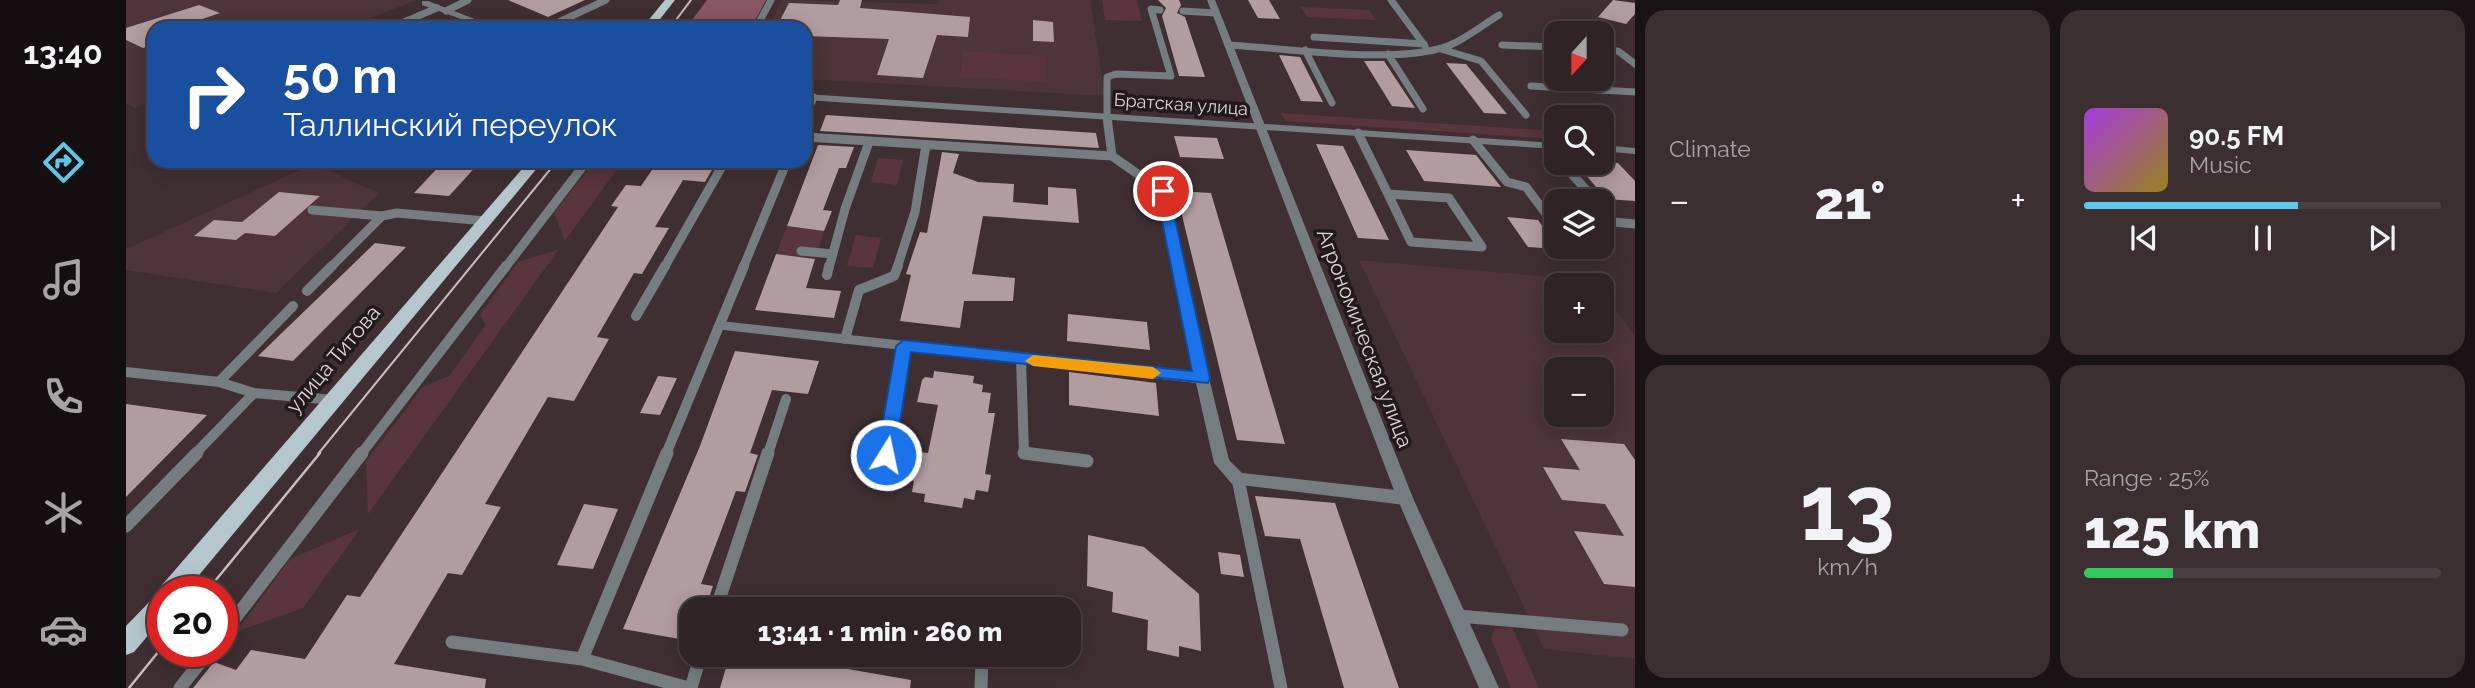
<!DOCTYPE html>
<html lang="en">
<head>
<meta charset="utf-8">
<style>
	body { margin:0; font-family:Raleway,sans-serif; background:#3b2f32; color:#f1f3f6; height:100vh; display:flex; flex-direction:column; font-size:26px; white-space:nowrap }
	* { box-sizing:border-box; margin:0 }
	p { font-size:23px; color:#a7a4a7 }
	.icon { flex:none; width:38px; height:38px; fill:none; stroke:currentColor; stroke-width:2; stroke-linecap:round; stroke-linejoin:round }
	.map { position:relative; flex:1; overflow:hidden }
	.drawer { display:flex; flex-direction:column; gap:10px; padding:10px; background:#1a1315; width:840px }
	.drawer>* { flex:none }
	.guide { position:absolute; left:21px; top:21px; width:665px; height:147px; border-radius:21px; box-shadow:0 4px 18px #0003,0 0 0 2px #4a4043; background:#1a4fa0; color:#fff; overflow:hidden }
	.needle { width:46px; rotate:201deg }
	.fabs { position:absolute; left:1418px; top:21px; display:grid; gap:14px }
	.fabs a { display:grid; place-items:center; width:70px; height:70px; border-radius:14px; background:#2f2326; box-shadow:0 4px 18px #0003,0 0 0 2px #4a4043; font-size:35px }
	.speed { position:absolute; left:21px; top:576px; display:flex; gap:14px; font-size:35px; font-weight:700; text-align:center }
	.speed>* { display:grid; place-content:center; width:91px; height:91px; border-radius:50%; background:#2f2326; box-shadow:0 4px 18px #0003,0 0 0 2px #4a4043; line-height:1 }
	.speed .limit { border:10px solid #d22; background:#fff; color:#111 }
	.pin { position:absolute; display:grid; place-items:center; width:60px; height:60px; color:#fff; margin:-30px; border:4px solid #fff; border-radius:50%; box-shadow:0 2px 7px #0007 }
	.me { position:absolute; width:77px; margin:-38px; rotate:10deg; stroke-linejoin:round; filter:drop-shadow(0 0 5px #0008) }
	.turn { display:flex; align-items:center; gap:24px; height:147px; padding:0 21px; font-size:32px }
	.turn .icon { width:91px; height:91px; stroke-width:2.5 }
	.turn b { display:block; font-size:49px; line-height:60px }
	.big { font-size:52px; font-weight:800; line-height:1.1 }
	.drawer .tile { flex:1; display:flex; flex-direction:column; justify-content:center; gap:10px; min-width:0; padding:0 24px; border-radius:21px; background:#3b2f32 }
	.drawer .dial { align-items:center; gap:0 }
	.dial b { font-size:91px; line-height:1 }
	.song { display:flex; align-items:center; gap:21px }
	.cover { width:84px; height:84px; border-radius:10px; background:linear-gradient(135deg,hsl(280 70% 55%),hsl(50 70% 35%)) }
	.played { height:7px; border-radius:4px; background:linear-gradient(90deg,#5cc7e8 60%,#4a4043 60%) }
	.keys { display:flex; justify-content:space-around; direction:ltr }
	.heat { display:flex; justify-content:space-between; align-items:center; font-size:38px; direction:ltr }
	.charge { height:10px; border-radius:5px; background:linear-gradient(90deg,#34c759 25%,#4a4043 0) }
	.drawer .tiles { flex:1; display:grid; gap:10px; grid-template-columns:repeat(2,1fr) }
	.trip { position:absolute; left:553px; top:597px; width:402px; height:70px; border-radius:21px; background:#2f2326; box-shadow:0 4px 18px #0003,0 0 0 2px #4a4043; font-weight:800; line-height:70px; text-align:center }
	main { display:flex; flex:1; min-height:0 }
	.dock { display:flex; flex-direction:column; width:126px; justify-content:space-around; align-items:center; background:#130e0f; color:#a7a4a7 }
	.dock .icon { width:49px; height:49px }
	.dock .active { color:#5cc7e8 }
	.dock b { font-size:32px; color:#f1f3f6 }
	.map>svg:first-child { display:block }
</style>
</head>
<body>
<main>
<nav class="dock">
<b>13:40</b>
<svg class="icon active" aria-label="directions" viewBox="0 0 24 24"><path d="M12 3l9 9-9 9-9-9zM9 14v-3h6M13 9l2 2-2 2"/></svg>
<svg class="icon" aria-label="music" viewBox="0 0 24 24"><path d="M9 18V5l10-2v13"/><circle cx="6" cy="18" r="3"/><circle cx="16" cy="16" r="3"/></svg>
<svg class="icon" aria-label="phone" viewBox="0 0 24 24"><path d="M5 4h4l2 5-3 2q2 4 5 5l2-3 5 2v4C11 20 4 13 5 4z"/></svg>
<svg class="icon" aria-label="climate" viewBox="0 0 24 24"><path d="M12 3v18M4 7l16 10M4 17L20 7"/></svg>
<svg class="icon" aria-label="car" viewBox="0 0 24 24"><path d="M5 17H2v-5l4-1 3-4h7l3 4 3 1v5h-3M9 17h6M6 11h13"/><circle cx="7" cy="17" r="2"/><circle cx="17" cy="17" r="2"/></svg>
</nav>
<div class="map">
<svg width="1509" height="688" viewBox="0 0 1509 688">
	<rect width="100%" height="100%" fill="#3f2f32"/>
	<path fill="#4d353a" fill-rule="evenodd" d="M0,0H291L218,28H28V100L9,108L0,103Z
		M656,0L812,4L814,0H964L979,96L679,79V28H642Z
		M187,164L253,193L150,293L0,270V249Z
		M1233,260L1469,281L1472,285H1430V331H1475V290L1509,336V659L1418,649ZM1430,369H1475V415H1430Z"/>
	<path fill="#59353e" d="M976,0H1011L1016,21L979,20Z
		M1175,7L1243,10L1250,20L1181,17Z
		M837,51L920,56L921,82L834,77Z
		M1154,113L1430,131V139L1160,121Z
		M752,158L777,160L771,185L745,182Z
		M483,161H497L439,241L428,213L466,165Z
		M661,226L698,231L690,258L650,254Z
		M730,235L755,238L747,268L721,266Z
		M433,249L242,514L240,461L297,387L323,376L360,325L354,315L392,262Z
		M234,529L177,608L110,632L164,559Z
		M1386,627L1413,688H1385L1365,638L1369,629Z"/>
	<path fill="#875863" d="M581,0H640L625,28H560Z"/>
	<path fill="#b19ca0" d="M382,0H459L422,17Z
		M714,0H736L734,8L844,17L842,37L811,35L797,78L751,75L763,39L679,36V28H650L663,3L712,5Z
		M1032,0H1053L1055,5L1051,13L1059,17L1079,77L1053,76L1036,16L1040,8Z
		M1122,0H1143L1154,19L1132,18Z
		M1487,0L1509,3V14L1500,24L1472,17Z
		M73,5L94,13L50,28H28V44L17,48L0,40V28Z
		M907,20L927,22L928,42L907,41Z
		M1153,55L1174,57L1197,102L1175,101Z
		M1238,61H1258L1289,108L1266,106Z
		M1320,63L1340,64L1381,114L1358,113Z
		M700,115L970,133L973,148L694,131Z
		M1048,136L1091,138L1098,159L1054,157Z
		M1190,144L1217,146L1263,240L1232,238Z
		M692,145L728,147L720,168H713L697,210L706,211L698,231L661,226Z
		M1280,150L1350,155L1375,187L1298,181Z
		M816,152L833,154L827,173L852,182L888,184L887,202L922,205V187L950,189L953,223L857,216L846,274L889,278L887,301H838L834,328L774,321L785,275L780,274L794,232L801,233Z
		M318,161H355L323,196L288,193Z
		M532,161H591L579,182L557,180L529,227L543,228L516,274L508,273L471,337L483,339L448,401L422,397L359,504L375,507L336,575L322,573L268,664L360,679L359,688H67L88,662L110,670L125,650L179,659L221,595L234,597L492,207L485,206L500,185L515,186Z
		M1475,161L1492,163L1509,181V201L1480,199L1450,163Z
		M1050,191L1085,193L1159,444L1111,440Z
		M153,192L194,196L149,236L119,233L110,240L68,236L88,220L116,222Z
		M1381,217L1412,220L1433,249L1402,247Z
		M249,243L280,247L167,361L132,356Z
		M650,254L689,259L680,288L715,291L708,318L629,310Z
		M942,314L1021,322L1024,350L941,341Z
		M609,351L693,361L682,394L646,390L624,453L632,455L619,492L610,491L575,584L587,586L579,609H565V641L497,629L574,446Z
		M808,371L848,376L847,383L857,385L856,392L865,393L862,413H869L859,474L865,475L862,492L850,490L848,500L838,498L836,508L798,502L799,494L786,492L788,481L780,480L786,451L802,453L812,405L791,402L796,380L799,377L807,378Z
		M943,372L1030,383L1033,416L943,405Z
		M532,376L551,378L534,415L514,413Z
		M0,404L81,415L0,497Z
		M1435,439L1498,444L1509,460V587L1478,584L1448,531L1498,536L1479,504L1436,500L1417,467L1454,470Z
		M1129,496L1209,503L1273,688H1218L1174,539L1139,536Z
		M458,504L492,509L467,569L431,565Z
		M962,535L1018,547L1073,594L1075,651L1053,646V657L1021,650L1022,620L986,612L987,592L961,586Z
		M1092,552L1114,555L1118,577L1095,574Z
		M604,654H654L653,657L785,680L784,688H594Z"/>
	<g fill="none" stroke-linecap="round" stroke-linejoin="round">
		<path stroke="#757d80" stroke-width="7" d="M1265,0L1299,46
			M320,11L342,0
			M1057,11L1089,13
			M264,28L311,8
			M420,28L480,0
			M630,28L645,0
			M1188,37L1298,44
			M1102,45C1160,48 1258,63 1312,49C1332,45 1355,26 1373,15
			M1376,45L1430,47
			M1315,49L1355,61L1400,115
			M1179,50L1206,103
			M1475,50L1492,51L1509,64
			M1262,54L1297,109
			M1405,86L1509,92
			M679,118L688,97
			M981,119V77L990,74L1045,76L1025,9L1034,10"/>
		<path stroke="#757d80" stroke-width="9" d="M981,117L986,156L1036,191L1052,268
			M1232,133L1262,194
			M679,137L986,156
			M1347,140L1381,182L1400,187L1430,227
			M1436,163L1470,201
			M1262,194L1323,198L1356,247L1285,242Z
			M1475,207L1488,222L1509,224
			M186,210L256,216
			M675,251L707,254
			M204,268L256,216L271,213L359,221
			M379,268L461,161
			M538,268L599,161
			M617,268L661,161
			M703,268L719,209L743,142
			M771,268L789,212L800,145"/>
		<path stroke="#757d80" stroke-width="10" d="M1052,266L1076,378
			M701,275L703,266
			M181,291L206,266
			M510,316L539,266
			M719,339L733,290L768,276L772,266
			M895,359L898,454
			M0,372L93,382L128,393L208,400
			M93,382L167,306
			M69,454L128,393
			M235,454L380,266
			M540,454L618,266
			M642,454L660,399
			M760,454L778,346"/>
		<path stroke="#757d80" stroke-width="13" d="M898,453L961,461
			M1112,479L1155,688
			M0,526L71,453
			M590,609L642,453
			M1332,616L1496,630
			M96,635L236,453
			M326,642L456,659L541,453
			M456,659L563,688
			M54,688L83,651
			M565,688L575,654
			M855,688L856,654"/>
		<path fill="#757d80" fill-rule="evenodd" d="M296,1H302L372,28H360L296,5Z
			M679,94L1430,143V149L679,100Z
			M1475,145L1509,148V154L1475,151Z
			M594,321L1076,373L1081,374L1083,378L1103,460L1116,473L1279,491L1285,493L1287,498L1285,503L1279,505L1106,484L1088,463L1070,383L589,329L587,326Z"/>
		<path fill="#757d80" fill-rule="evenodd" d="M1081,0H1089L1287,498L1373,688H1353L1271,498Z"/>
		<path fill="#b5c6cc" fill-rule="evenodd" d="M539,0H549L527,28H516Z
			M403,161H417L59,592H37V618L8,652L0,655V626L33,592L36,585Z"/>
		<path stroke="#c8bcbf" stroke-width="2" d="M544,28L565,0
			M192,454L431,161"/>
		<path stroke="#c8bcbf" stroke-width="2.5" d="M80,592L194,453
			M3,688L37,646"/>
	</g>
	<path fill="#1a73e8" stroke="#114b97" stroke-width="2" d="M1037,187L1043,191L1084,378L1082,383L785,352L769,455L760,462L753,460L751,455L770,346L778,340L1066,371L1030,191Z"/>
	<path fill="#f59e0b" d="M907,355L1027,367L1035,373L1027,379L907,366L899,361Z"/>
	<g text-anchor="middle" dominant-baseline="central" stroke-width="7" stroke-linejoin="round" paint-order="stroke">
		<g font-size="18" fill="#ded3d5" stroke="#21191b">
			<text transform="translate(1055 104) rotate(4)">Братская улица</text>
		</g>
		<g font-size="21" fill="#ded3d5" stroke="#21191b">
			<text transform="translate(1239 338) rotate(69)">Агрономическая улица</text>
			<text transform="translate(207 359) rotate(-50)">улица Титова</text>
		</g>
	</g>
</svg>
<div class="fabs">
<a><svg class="needle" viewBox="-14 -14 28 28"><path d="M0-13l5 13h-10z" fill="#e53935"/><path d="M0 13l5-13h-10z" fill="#a7a4a7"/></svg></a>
<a><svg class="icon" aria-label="search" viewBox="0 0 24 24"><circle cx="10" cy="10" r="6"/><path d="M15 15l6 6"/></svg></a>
<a><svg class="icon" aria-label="layers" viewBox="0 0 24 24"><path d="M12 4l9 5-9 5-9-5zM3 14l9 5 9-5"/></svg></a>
<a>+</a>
<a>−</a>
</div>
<div class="speed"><div class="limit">20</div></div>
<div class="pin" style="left:1037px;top:191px;background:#d93025"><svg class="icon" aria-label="arrive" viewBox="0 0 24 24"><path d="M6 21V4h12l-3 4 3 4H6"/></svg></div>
<svg class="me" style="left:760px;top:455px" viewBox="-20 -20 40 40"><circle r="17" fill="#1a73e8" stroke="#fff" stroke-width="3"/><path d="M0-11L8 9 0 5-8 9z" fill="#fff"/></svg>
<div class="trip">13:41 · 1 min · 260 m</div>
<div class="guide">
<div class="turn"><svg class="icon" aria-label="right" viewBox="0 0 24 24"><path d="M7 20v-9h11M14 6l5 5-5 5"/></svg><div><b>50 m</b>Таллинский переулок</div></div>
</div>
</div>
<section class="drawer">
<div class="tiles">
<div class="tile"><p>Climate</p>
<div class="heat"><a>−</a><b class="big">21°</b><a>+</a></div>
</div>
<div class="tile">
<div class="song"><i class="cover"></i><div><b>90.5 FM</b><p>Music</p></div></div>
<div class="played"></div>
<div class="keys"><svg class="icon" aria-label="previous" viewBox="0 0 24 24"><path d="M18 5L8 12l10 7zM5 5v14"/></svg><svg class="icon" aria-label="pause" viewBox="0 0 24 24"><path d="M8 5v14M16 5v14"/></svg><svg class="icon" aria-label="next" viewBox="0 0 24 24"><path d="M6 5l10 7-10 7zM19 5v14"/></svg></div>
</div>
<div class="tile dial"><b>13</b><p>km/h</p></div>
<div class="tile"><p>Range · 25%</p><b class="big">125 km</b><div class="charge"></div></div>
</div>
</section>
</main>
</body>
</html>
